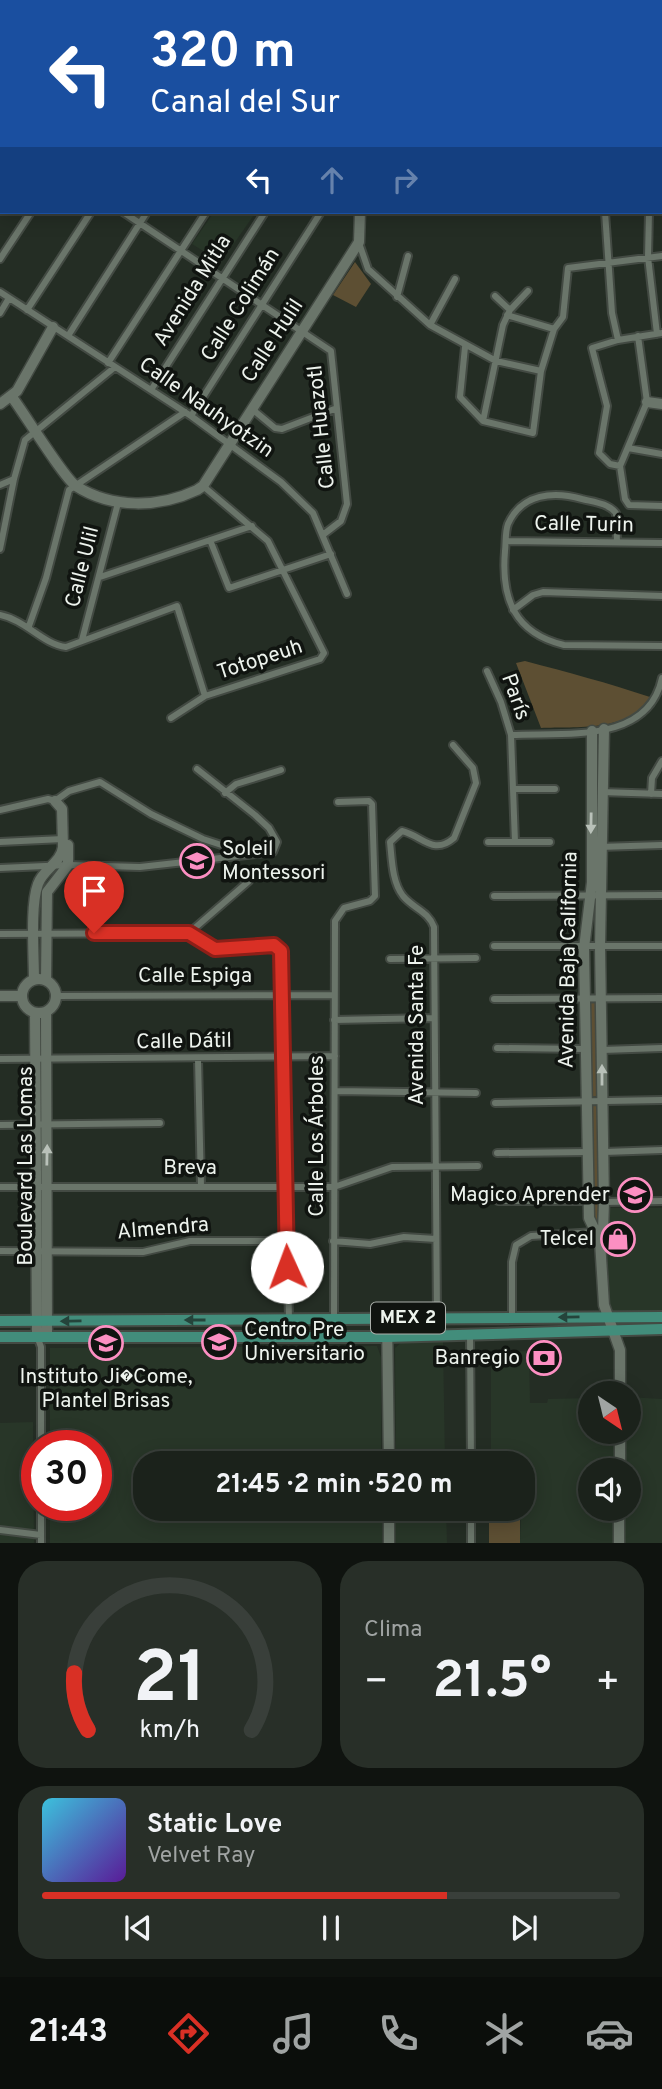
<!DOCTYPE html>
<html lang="es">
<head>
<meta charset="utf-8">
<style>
	body { margin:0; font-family:Overpass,sans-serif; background:#282f28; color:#f1f3f6; height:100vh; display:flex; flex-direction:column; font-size:26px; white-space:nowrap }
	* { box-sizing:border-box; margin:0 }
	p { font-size:23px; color:#a0a4a3 }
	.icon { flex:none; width:38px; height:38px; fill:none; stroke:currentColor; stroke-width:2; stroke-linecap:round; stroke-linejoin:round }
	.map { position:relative; height:1543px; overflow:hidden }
	.drawer { display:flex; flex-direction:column; gap:18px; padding:18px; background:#0f130f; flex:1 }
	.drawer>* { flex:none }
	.top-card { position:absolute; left:0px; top:0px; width:663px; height:214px; box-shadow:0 4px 18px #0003,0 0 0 2px #393f3a; background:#1a4fa0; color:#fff; overflow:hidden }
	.needle { width:46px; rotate:145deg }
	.tools { position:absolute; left:578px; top:1381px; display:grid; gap:14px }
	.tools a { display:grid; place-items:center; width:63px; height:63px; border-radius:50%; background:#1b221b; box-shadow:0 4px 18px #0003,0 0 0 2px #393f3a; font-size:35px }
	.speed { position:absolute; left:21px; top:1430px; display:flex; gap:14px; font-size:35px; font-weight:700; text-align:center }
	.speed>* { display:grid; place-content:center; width:91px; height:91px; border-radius:50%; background:#1b221b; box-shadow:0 4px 18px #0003,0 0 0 2px #393f3a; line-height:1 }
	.speed .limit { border:10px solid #d22; background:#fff; color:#111 }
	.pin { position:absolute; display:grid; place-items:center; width:60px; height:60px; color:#fff; margin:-72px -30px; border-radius:50% 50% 50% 0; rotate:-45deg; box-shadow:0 0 7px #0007 }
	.pin .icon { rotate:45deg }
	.me { position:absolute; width:77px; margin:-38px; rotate:358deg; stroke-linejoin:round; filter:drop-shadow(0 0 5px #0008) }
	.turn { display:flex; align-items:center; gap:24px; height:147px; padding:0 35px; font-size:32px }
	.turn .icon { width:91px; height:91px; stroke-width:2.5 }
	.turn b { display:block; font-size:49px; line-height:60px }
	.lanes { display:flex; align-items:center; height:66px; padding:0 35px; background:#0003; justify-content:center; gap:35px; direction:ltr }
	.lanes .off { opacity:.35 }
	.big { font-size:52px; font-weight:700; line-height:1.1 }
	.drawer .widget { flex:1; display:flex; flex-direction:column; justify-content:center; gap:10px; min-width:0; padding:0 24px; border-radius:28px; background:#282f28 }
	.drawer .dial { align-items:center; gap:0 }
	.dial svg { height:182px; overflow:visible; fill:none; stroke:#393f3a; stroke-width:7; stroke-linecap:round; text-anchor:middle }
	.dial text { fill:#f1f3f6; stroke:none }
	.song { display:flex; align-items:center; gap:21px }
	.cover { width:84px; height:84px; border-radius:10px; background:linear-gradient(135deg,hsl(190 70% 55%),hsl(270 70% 35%)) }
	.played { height:7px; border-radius:4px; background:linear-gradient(90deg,#d93025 70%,#393f3a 70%) }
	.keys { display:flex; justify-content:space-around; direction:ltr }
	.heat { display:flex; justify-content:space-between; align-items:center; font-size:38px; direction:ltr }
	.drawer .tiles { flex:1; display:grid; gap:18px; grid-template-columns:1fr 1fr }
	.widget:last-child { grid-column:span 2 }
	.trip { position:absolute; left:133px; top:1451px; width:402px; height:70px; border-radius:28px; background:#1b221b; box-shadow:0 4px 18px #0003,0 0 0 2px #393f3a; font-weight:700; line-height:70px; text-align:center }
	.menu { display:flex; height:112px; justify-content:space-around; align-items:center; background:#0b0e0b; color:#a0a4a3 }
	.menu .icon { width:49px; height:49px }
	.menu .active { color:#d93025 }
	.menu b { font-size:32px; color:#f1f3f6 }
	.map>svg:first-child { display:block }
</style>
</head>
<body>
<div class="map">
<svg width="662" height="1543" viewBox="0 0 662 1543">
	<rect width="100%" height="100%" fill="#242d24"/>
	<path fill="#283628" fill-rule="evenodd" d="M214,212H256L221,262L192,244Z
		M603,1208H662V1317H604Z
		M403,1341H443L445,1463H396L395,1348Z
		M377,1346L381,1357V1463H145V1508L382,1509V1543H50V1505H96V1446L50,1445V1348Z
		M529,1351L530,1403H547L548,1399L590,1398V1432H628V1397L662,1399V1543H520L523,1463H491V1352ZM590,1470H628V1508H590Z
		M33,1422L34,1543H0V1423Z
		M395,1509H446L447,1543H396Z"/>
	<path fill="#5d4f33" d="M355,262L371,284L356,307L333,295Z
		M525,661C567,672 608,683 650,697C629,733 576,726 541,728L516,663Z
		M590,1003H598V1096L591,1097Z
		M590,1106H598L599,1227L592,1219Z
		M489,1510H520V1543H489Z"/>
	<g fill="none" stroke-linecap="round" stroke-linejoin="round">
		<g stroke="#434a43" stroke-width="10">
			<path id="street" d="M42,0L44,2
				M50,2L51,0
				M110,2L111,0
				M169,2L170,0
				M228,2L229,0
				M346,2L347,0
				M503,2L504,0
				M563,2L564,0
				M613,2L614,0
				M646,2V0
				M0,80L2,77
				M0,130L2,131
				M0,171L2,168
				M123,212L331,351L347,504L341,521L324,534
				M605,212L612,313L618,340
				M649,212L648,257L657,334
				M359,243L368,269L430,325L496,361L541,371
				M0,259L31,212
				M0,292L191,416L281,482L313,513L347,594
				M495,296L510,310
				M397,297L408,256
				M27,310L91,212
				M0,313L9,298
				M507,315L554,329
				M430,325L455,279
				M68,336L147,212
				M638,336L647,402L620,466L625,499L629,505L662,506
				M465,347L460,397L483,421L533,433L541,371L554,329L563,317L568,268L662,256
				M108,363L206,212
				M151,390L265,212
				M252,409L275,428L282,429L337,408
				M191,416L321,212
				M483,421L503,325L510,310L528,291
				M628,448L662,454
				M620,466L610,464L599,453L607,406L592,348L618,340L662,333
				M0,485L14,479
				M210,540L229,588L331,554
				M506,541L662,543
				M617,542L616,513C608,503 594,502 582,499C554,491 522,493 508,524C505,532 506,543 505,551C501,598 514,633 564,645L662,646
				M0,549L14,479L25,440L115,367
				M100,577L252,526
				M513,610L533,595L543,592L662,596
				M0,615C26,620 42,644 66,647L177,606L205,696
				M29,626L46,578L69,490L185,412
				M82,640L118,503
				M487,671L501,702L511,735L515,842
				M171,718L205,696L320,659L324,653L268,541L203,486
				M511,735C563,732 648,745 662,678
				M513,789H555
				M601,792L662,794
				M225,793L236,784L281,770
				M651,794L652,778L662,761
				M0,810L48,799L55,801L69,791L100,782L151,814L203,839L249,854
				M0,842L63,839
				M488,842H550
				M599,847L662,845
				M0,868L68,865L140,867L273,852L277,842L269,828L255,815L197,769
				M494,896L662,895
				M189,933L215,949L274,945L280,951L289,1319
				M189,933L249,881
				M0,934L189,933
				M494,946H662
				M390,959L476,958
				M56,996L333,995
				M494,999L662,998
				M334,1020L434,1018
				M497,1048L586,1049
				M602,1050L662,1048
				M0,1059L335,1056
				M198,1059L201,1186
				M335,1091L476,1093
				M495,1103L662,1100
				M0,1125L160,1123
				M604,1152L662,1150
				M497,1153L588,1152
				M0,1187H334L392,1167L478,1166
				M498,1201H588
				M604,1202L662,1201
				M333,1241L370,1244L404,1237L436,1239
				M0,1251L143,1252L190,1241H286
				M334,1318L335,921L344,908L370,901L375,896L372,804L369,801L338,802
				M437,1318L434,927C428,911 414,909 403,896C392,882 392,860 390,842L402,831C423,836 433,856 454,838L476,783L473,768L453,745
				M512,1318V1262L516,1245L531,1236L596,1232
				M470,1334L471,1463
				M37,1336L41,1347V1446
				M41,1505V1543
				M0,1530L41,1535
				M471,1543V1508"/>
		</g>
		<g stroke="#434a43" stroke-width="13">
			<path id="secondary" d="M284,0L286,2
				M429,2V0
				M12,397C24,413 64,478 76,486C112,509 159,508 197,490L203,486L359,242L360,212
				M647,402L662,404
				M0,404L17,391L53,327
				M604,729L600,947L604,1202L603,1231L600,1241L604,1305L620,1350V1393
				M592,731V882L584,948L589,1218L600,1241
				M22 996a17 17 0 1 1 34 0a17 17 0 1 1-34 0Z
				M34,980C34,955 30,905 38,884C43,869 61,863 63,847L62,809L55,801
				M46,980L47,892L68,865V845
				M0,996H21
				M46,1012L47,1336
				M35,1013L37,1336
				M387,1318L389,1463
				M620,1470V1432
				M389,1508V1543
				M619,1543V1508"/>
		</g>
		<g stroke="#434a43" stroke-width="14">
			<path id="primary" d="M0,1321L662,1317
				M0,1337H387L662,1329"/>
		</g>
		<use href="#street" stroke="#6a756a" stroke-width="6"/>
		<use href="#secondary" stroke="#6a756a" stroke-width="10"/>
		<use href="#primary" stroke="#428d7b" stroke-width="10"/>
	</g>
	<defs><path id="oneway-solid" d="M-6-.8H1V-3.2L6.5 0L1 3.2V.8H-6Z" transform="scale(1.75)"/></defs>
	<g fill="#b9c1b9">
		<use href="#oneway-solid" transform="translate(591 823) rotate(91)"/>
		<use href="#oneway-solid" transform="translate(602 1075) rotate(-90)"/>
		<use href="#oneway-solid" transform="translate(47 1155) rotate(-89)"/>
	</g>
	<g fill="#24443b">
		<use href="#oneway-solid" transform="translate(569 1317) rotate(179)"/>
		<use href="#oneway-solid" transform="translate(195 1320) rotate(180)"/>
		<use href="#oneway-solid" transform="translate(71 1321) rotate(179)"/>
	</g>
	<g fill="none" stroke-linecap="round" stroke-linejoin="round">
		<g stroke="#8d1f18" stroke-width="18">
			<path id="route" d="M94,933H189L215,949L274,945L281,951L287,1267"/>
		</g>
		<use href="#route" stroke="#d93025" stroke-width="12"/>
	</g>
	<defs>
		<g id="school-ring" transform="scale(1.75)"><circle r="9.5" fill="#101410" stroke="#fc8fc2" stroke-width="1.5"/><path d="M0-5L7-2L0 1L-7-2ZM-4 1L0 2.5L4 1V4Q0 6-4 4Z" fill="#fc8fc2"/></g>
		<g id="shop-ring" transform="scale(1.75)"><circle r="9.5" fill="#101410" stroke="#fc8fc2" stroke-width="1.5"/><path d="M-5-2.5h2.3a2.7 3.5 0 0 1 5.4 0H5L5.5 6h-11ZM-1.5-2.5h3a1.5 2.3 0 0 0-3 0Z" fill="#fc8fc2"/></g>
		<g id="university-ring" transform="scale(1.75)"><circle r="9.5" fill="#101410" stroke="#fc8fc2" stroke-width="1.5"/><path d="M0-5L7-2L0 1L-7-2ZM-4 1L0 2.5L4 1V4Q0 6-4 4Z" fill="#fc8fc2"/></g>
		<g id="bank-ring" transform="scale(1.75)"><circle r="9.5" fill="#101410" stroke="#fc8fc2" stroke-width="1.5"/><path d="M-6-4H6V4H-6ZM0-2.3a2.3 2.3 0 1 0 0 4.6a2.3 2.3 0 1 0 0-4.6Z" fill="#fc8fc2"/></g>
	</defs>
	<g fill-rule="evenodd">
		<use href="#school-ring" x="197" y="861"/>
		<use href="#school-ring" x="635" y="1195"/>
		<use href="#shop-ring" x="618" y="1239"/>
		<use href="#university-ring" x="219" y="1342"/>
		<use href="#university-ring" x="106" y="1343"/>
		<use href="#bank-ring" x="544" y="1358"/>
	</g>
	<g text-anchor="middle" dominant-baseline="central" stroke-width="7" stroke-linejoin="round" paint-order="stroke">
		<rect fill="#101410" stroke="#abb0ab" stroke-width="2" x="371" y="1302.5" width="74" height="31" rx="5"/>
		<g font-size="19" font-weight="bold" fill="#edf3ed">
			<text x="408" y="1318">MEX 2</text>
		</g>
		<g font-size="21" fill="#edf3ed" stroke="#101410">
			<text transform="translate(193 291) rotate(-58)">Avenida Mitla</text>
			<text transform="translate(241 305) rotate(-58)">Calle Colimán</text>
			<text transform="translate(273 341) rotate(-57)">Calle Hulil</text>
			<text transform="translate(206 408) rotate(35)">Calle Nauhyotzin</text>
			<text transform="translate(322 427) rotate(-96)">Calle Huazotl</text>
			<text transform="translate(584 525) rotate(1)">Calle Turin</text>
			<text transform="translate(83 567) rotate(-76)">Calle Ulil</text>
			<text transform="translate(260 660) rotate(-18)">Totopeuh</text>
			<text transform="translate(515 697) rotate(70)">París</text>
			<text transform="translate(569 960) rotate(-89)">Avenida Baja California</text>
			<text x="195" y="976">Calle Espiga</text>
			<text transform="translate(417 1025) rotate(-90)">Avenida Santa Fe</text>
			<text transform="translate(184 1042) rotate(-1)">Calle Dátil</text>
			<text transform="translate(317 1136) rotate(-90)">Calle Los Árboles</text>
			<text transform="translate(26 1166) rotate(-90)">Boulevard Las Lomas</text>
			<text x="190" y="1168">Breva</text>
			<text transform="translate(163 1229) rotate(-5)">Almendra</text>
		</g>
		<g font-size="21" fill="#edf3ed" stroke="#101410" text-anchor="end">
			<text x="222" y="849" text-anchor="start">Soleil<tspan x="222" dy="24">Montessori</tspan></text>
			<text x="610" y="1195">Magico Aprender</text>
			<text x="594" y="1239">Telcel</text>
			<text x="244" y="1330" text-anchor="start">Centro Pre<tspan x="244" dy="24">Universitario</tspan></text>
			<text x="520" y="1358">Banregio</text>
			<text x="106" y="1377" text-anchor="middle">Instituto Ji�Come,<tspan x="106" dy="24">Plantel Brisas</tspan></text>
		</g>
	</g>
</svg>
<div class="tools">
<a><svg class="needle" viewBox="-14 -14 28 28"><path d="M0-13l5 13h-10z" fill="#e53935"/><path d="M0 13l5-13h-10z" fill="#a0a4a3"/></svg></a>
<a><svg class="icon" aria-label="sound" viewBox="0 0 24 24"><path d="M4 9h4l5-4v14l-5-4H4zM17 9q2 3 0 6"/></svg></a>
</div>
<div class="speed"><div class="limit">30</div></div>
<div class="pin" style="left:94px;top:933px;background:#d93025"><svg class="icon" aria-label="arrive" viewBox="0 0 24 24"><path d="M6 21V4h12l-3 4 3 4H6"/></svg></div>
<svg class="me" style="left:287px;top:1267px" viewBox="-20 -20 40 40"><circle r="19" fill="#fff"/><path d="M0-13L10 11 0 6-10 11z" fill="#d93025"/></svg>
<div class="trip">21:45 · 2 min · 520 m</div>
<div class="top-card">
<div class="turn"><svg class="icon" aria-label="left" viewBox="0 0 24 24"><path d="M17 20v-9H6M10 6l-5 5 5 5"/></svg><div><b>320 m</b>Canal del Sur</div></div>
<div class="lanes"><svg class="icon" aria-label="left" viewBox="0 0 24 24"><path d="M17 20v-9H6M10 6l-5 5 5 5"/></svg><svg class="icon off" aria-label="ahead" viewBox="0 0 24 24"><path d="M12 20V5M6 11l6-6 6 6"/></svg><svg class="icon off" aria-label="right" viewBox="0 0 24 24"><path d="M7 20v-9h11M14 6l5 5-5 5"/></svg></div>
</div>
</div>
<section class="drawer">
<div class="tiles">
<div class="widget dial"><svg viewBox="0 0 100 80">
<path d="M14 69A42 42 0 1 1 86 69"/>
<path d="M14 69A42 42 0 0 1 8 44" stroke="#d93025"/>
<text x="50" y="56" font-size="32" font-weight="700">21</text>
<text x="50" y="72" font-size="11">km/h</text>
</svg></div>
<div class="widget"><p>Clima</p>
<div class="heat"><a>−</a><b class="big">21.5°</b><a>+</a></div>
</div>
<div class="widget">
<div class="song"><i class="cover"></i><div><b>Static Love</b><p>Velvet Ray</p></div></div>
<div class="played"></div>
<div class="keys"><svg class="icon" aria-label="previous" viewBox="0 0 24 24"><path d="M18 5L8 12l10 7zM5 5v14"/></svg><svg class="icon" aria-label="pause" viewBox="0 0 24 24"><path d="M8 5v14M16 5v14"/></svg><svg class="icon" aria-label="next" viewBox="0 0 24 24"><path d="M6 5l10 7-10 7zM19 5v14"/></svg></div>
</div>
</div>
</section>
<nav class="menu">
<b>21:43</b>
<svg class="icon active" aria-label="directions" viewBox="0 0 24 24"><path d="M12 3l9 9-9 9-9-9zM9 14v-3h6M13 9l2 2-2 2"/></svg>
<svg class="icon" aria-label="music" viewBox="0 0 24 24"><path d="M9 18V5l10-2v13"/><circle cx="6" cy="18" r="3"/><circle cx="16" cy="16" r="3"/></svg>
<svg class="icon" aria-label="phone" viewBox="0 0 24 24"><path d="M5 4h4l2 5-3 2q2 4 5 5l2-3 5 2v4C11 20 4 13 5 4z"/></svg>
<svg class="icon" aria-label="climate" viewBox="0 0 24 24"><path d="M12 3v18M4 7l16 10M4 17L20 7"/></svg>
<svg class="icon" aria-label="car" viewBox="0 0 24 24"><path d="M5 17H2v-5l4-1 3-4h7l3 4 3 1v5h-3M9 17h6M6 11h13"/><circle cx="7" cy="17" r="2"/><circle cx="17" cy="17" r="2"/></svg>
</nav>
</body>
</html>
